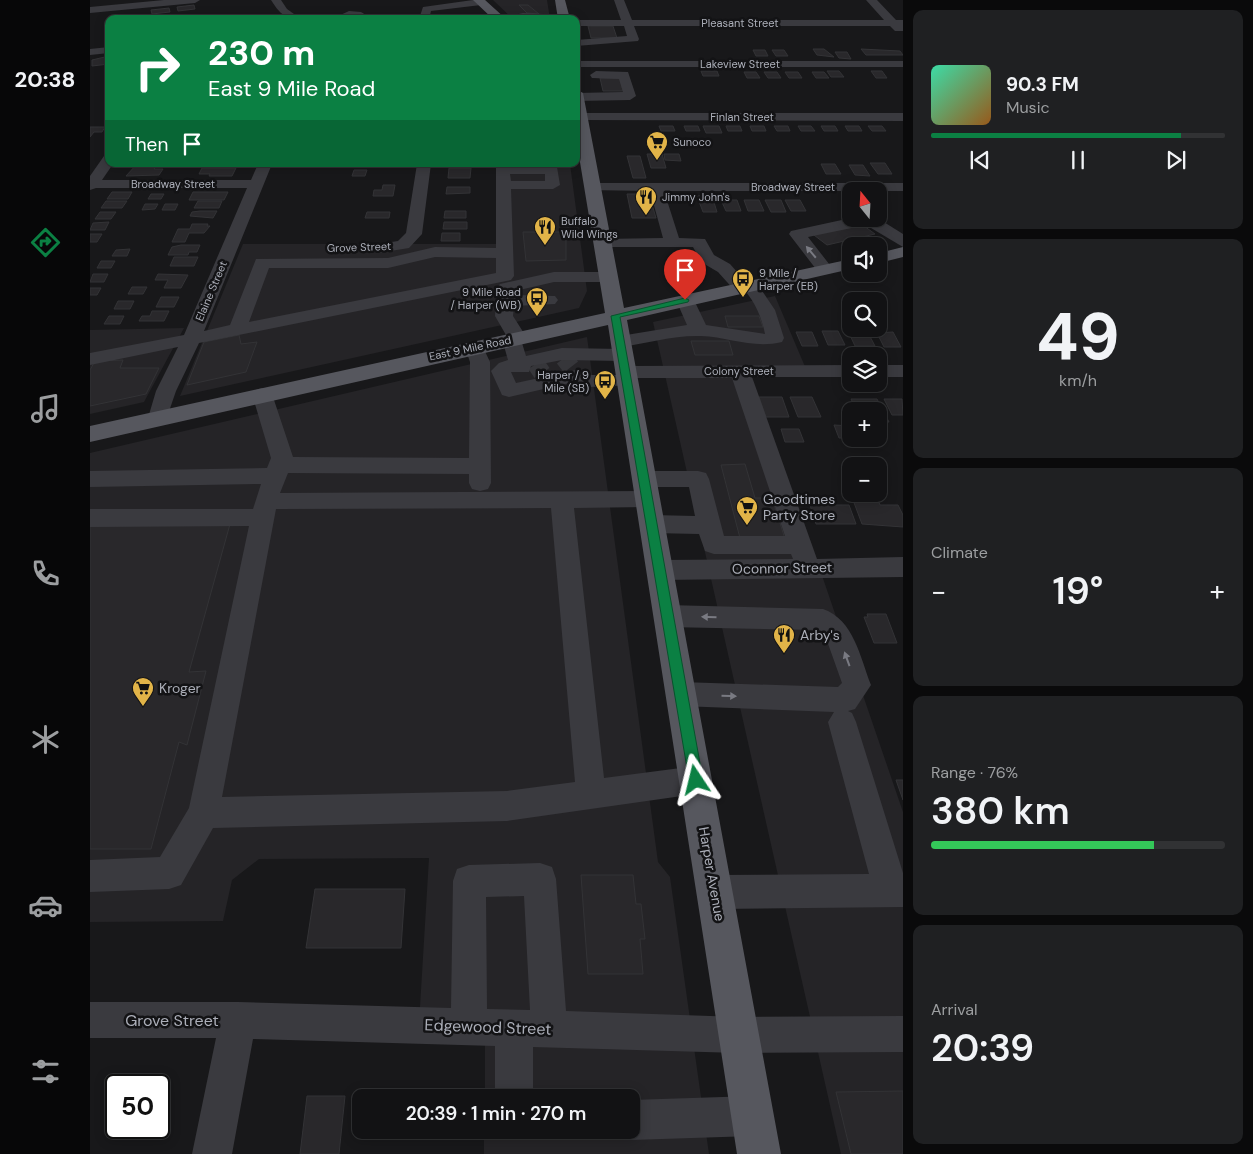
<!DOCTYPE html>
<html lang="en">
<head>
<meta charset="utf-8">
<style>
	body { margin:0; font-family:"DM Sans",sans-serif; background:#1f2022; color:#f1f3f6; height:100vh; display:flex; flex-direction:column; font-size:19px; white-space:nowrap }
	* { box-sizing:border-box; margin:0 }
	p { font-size:16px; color:#9c9ea0 }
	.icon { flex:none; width:28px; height:28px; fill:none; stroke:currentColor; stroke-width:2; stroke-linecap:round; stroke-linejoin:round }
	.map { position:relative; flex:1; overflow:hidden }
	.sheet { display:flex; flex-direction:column; gap:10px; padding:10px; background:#0a0a0b; width:350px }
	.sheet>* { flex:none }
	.banner { position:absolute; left:15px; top:15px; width:475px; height:152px; border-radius:10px; box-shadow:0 2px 12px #0003,0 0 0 1px #313234; background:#0b8043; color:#fff; overflow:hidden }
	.needle { width:32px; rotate:342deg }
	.fabs { position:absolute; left:752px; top:182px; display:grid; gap:10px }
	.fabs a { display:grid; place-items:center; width:45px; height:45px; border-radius:10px; background:#121214; box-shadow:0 2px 12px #0003,0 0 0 1px #313234; font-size:25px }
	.speed { position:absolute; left:15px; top:1074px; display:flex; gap:10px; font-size:25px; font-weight:700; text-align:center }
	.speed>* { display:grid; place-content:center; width:65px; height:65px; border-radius:50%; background:#121214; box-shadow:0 2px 12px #0003,0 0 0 1px #313234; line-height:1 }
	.speed .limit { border:2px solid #111; border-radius:8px; background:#fff; color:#111 }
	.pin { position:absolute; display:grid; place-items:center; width:42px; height:42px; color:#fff; margin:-51px -21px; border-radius:50% 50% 50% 0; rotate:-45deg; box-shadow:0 0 5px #0007 }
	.pin .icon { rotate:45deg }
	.me { position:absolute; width:55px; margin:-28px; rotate:350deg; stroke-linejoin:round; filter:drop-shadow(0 0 4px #0008) }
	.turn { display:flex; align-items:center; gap:18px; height:105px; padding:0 20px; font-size:22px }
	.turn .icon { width:65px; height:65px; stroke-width:2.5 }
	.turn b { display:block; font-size:35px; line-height:42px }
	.then { display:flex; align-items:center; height:48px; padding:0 20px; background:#0003; gap:10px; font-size:19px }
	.big { font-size:38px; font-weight:600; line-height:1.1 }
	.sheet .card { flex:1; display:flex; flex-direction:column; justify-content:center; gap:8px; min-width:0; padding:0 18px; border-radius:10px; background:#1f2022 }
	.sheet .dial { align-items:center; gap:0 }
	.dial b { font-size:65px; line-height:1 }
	.song { display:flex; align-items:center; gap:15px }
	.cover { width:60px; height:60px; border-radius:8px; background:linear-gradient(135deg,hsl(160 70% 55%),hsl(30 70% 35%)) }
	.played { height:5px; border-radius:2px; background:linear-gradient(90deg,#0b8043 85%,#313234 85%) }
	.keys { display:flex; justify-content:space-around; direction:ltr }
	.heat { display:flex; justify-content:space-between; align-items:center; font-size:28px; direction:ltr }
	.charge { height:8px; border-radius:4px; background:linear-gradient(90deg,#34c759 76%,#313234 0) }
	.trip { position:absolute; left:262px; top:1089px; width:288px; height:50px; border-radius:10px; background:#121214; box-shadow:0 2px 12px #0003,0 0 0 1px #313234; font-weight:600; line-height:50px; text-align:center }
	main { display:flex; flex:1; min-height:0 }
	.tab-bar { display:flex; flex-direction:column; width:90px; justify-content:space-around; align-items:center; background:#070708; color:#9c9ea0 }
	.tab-bar .icon { width:35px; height:35px }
	.tab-bar .on { color:#0b8043 }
	.tab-bar b { font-size:22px; color:#f1f3f6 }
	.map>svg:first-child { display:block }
</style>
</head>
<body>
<main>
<nav class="tab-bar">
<b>20:38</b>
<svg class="icon on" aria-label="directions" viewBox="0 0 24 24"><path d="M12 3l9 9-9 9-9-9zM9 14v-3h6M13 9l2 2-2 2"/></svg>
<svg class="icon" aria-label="music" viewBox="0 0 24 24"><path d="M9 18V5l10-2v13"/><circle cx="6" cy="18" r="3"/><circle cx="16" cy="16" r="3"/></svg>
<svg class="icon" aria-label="phone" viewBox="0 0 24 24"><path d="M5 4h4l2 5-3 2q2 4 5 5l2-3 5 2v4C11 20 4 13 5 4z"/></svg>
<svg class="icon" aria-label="climate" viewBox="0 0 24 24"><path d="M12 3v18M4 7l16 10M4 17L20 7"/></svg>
<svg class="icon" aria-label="car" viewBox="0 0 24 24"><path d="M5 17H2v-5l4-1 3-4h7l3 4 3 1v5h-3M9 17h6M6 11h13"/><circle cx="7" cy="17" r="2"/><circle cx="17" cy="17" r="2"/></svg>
<svg class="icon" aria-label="filters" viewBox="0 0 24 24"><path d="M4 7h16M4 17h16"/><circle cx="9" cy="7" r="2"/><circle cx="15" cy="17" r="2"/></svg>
</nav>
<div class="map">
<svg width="813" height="1154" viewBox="0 0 813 1154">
	<rect width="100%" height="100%" fill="#18181a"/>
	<path fill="#252427" d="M403,0H457L460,19H423Z
		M408,164H480L497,291L489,308L90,396L153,244H407Z
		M685,296L719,376L658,377L726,558L813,812V1154H751L563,322Z
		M94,328L54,402L0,414V330Z
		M497,337L568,862L580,877L619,1154H394V1130H541V1098L395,1097V1040H328L339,858L169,859L142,880L133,921L0,922V453Z"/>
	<path fill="#29282b" stroke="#333336" d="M104,5L105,9L88,11L87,7Z
		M429,5H438L449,14L437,13Z
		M79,8L80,12L62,14L61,10Z
		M498,26H523L527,38H501Z
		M723,49H734L744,57L727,55Z
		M771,49L810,51L813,55H776Z
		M663,50H675L678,56H666Z
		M682,50H694L698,56H686Z
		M745,52H757L761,59L749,58Z
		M19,56V64L2,66V60Z
		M611,71H627L629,76H613Z
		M737,71H749L754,77H741Z
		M781,71H792L797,78H786Z
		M654,72H666L670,78H657Z
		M674,72H687L691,78H678Z
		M695,72H708L712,78H699Z
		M722,72H734L739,78H726Z
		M510,78H530L533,91H513Z
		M569,126H583L585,131H571Z
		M594,126H608L610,131H596Z
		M613,126H629L632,133H616Z
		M636,126H650L652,131H638Z
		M660,126H674L676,131H662Z
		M684,126H698L700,131H687Z
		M708,126H721L725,131H711Z
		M731,126H745L748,131H734Z
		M755,126H769L772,131H758Z
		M778,126H792L796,131H782Z
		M0,127H15L12,132H4L0,137Z
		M557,154H572L576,168H561Z
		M574,154H589L591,161L575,160Z
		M537,156H550L556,178H543Z
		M780,163H795L802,174H788Z
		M47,164H68L64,169H73L69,175L36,176Z
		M731,164H745L751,174H736Z
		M759,165H773L780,176L765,175Z
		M112,168H146L142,176H119L120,174H109Z
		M359,168H381L380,178H358Z
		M264,170H277L275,176H262Z
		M293,185H305L303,196H283L284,190H292Z
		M357,187H380V193L356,194Z
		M22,192H42L38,199H17Z
		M103,192H138L134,200H99Z
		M61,194H74L71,199H58Z
		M537,194H559L566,218H542Z
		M607,196H622L627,212H613Z
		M631,200H647L651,211H636Z
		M654,200H669L674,211H658Z
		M675,200H691L696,212H681Z
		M695,200H710L716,211H701Z
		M16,201H37L32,208H11Z
		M108,201H132L129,208H104Z
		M55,204H68L65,209L52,210Z
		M75,204H88L85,210H72Z
		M110,211H127L123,218L100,216L102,212Z
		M355,211H376V218H354Z
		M10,212H26L21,219H5Z
		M277,212H300L299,218H275Z
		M19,222L15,230H0L3,223Z
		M354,222H377V229H353Z
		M770,223L785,234L737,245L720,232Z
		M102,224H118L117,226H120L114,233H99L95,242H82L88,229H100Z
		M433,232H476V260L436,261Z
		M352,233H370V241H351Z
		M0,234H12L7,242H0Z
		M91,245H110L107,252H99L98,255H78L82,247Z
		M40,249L37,256H22L26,250Z
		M84,257H108L104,266H80Z
		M11,261H25L21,268H7Z
		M3,274H18L14,282H0Z
		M68,274L98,275L91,288H74L78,280H65Z
		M42,287H57L53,294H38Z
		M0,288H11L7,295H0Z
		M71,297H89L84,307H66Z
		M28,301H44L40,309H24Z
		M62,311H79L74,321H49L52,316H60Z
		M19,316H34L30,324H14Z
		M635,316H669L673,327H638Z
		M757,329H776L785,346H765Z
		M732,331H748L755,345H738Z
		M706,332H722L728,346H712Z
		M803,332L811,347H794L787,333Z
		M149,335L151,344L167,342L156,372L97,385L114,342Z
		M601,341H639L643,355H605Z
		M33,360L30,368H69L56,394L0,406V370L5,361Z
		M669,397H692L699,417H676Z
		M700,397H722L731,417H708Z
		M761,399H787L799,422H789V411H767Z
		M794,399H812L813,415H802Z
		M744,425L761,426V438H749Z
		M691,429H709L714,442H695Z
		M655,464L665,498H682L696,542H651L631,465Z
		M763,500H788L790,505H808L813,515V527L772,524Z
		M720,505H759L766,524H726Z
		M140,524L99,672L116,671L97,745L89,742L61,849H0V526Z
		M777,614H796L807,643H784L774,617H778Z
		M806,780H813V800Z
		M491,875H543L546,904H551L555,939H550L553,974H498Z
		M225,889H315L311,948H216Z
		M813,1091V1154H761L746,1092Z
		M217,1096H255L249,1154H210Z"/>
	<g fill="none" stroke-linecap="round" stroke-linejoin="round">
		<path stroke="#36363a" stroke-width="18" stroke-dasharray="18 9" stroke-linecap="butt" d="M474,358L481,367
			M446,364L452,373"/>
		<path fill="#3a3a3f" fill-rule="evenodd" d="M74,0H110L105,3L0,13V7Z
			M181,0H191L197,9L211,19C195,19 190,14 181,0Z
			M383,0H395L396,2L391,5L341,11L340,15L343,19H332L330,16L333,7Z
			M524,0H534L542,20H794L776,0H787L806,20H813V31H805L800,26H544L549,39L548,41L486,46V40L537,36L534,26H486V20H531Z
			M259,11L271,12L276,15L273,19H242Z
			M433,13L474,15L479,18L408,19Z
			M19,47V53L0,55V49Z
			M486,61H813V67H486Z
			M506,71L538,72L546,96L540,100L486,101L487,93L533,92L529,79L502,78L500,75Z
			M490,113H813V121L486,120V114Z
			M19,155V164H23L12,180H161L168,164H182L114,331L140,325L166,259L298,258L345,247L406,248V164L467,167L470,185L463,189H421L424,276L421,280L109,343L86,391L75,423L68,425L61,423L58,418L66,391L88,347L0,365V353L94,335L157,188H6L0,190V176L14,156ZM420,174H455V181H421ZM345,257L406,258V273L159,322L179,268H298Z
			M327,164H341L332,234L319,248L288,253L282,251L280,248L282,245L308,241L316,233Z
			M502,183H813V191H574L589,238L615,239L624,255L640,264L656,282H666L685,310L694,338L692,342C663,349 639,337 611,336C584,335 558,343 531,347L524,345L522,341L524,337L597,325L586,300L589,296H601L604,300L616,325L675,334C672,319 666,304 656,292H646L628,272L611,262L603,247H506L504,244L512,239L573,238L560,191L497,190L495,187Z
			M761,218L789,219L813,234V247L776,225L718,237L743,269L741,273H729L699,234L701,231Z
			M464,272H518L524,273L527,277L524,281L518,282H464L425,291L424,295L465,296L468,300L465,304L424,306L423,316L437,338L432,343L436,356L472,348L533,349L540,351L543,355L540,359L533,361L472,360L441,366L439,372H421L426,383L486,370L501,375H529L527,372L530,368L537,366L761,365V377H662L727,559L813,557V577L570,580L561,577L558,570L561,563L570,560L703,559L701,554H624L615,551L609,534L562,533L554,530L550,524L554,518L562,515L605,516L599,487H554L546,485L543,479L546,473L554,471H608L616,473L619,479L634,536H695L642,378H546L548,381L545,385L499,387L484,382L419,397L412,395L401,371L409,363L418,360L412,339L416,335L405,316L407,288L410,284Z
			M384,341L391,343L400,362L401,483L398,489L390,491L382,489L379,483V474L198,473L190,493L558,491L566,493L569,499L566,505L558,507L484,508L514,778L606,766L617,770L621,780L617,790L606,794L417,821L123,828L91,885L79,889L0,892V860L70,857L99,808L159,526L0,527V509H163L171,484L0,487V471L177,468L181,458L162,394L165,390L172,388L179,390L182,394L203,457L379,458L380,362L375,347L377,343ZM461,508L485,782L417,791L132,797L186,509Z
			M789,365H813V377H789Z
			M577,605L733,609C764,620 770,657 781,685L765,709L758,711L762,713L766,722L813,873V907L625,909L613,904L608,892L613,880L625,875L779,874L738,722L744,712L591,706L581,703L577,694L581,685L591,682L748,687L752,683L736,638L727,630L577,627L568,623L564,616L568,609Z
			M450,863L462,867L466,879L476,1011L649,1017L813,1016V1052L649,1053L443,1047V1098H405V1046L163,1039L142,1154H102L126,1038H0V1002H148L361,1008L363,881L367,869L379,865ZM434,896L440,1010L397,1009L396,897Z
			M663,1096L677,1102L683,1116L677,1130L663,1136L541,1140L527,1134L526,1130H541V1100Z"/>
		<path fill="#56575e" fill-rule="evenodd" d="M383,0H395L416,19H403Z
			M465,0H475L480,19H468Z
			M486,89L493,93L534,308L761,259V269L537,320L691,1154H647L518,325L0,442V426L515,313L486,138Z
			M813,247V257L789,263V253Z"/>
	</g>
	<defs><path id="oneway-solid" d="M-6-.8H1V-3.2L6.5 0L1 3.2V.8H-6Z" transform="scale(1.25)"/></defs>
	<g fill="#797a82">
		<use href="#oneway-solid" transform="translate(721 252) rotate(-130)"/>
		<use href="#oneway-solid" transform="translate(619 617) rotate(-179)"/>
		<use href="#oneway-solid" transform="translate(757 659) rotate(-110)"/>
		<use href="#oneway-solid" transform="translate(639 696) rotate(2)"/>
	</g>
	<path fill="#0b8043" stroke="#07532c" d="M595,298L599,300L598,302L530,317L613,780L611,784L606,786L601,784L599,780L521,316Z"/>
	<defs>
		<g id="supermarket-pin" transform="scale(1.125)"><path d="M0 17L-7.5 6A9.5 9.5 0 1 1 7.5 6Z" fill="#e2b448" stroke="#131315"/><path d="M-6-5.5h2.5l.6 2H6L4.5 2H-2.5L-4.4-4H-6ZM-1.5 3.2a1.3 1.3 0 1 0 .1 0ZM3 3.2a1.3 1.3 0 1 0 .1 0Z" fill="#111"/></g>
		<g id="restaurant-pin" transform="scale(1.125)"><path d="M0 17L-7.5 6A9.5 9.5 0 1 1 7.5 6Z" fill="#e2b448" stroke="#131315"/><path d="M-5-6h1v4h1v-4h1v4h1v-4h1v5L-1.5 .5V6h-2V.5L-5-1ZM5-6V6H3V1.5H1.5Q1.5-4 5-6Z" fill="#111"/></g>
		<g id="bus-pin" transform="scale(1.125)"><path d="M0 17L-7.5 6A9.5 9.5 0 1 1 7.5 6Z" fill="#e2b448" stroke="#131315"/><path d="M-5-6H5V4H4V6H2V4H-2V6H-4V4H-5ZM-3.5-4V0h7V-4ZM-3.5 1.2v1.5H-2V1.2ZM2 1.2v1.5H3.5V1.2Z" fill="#111"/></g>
	</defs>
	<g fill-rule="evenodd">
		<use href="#supermarket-pin" x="567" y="142"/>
		<use href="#restaurant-pin" x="556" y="197"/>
		<use href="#restaurant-pin" x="455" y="227"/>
		<use href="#bus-pin" x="653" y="279"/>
		<use href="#bus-pin" x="447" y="298"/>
		<use href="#bus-pin" x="515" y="381"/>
		<use href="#supermarket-pin" x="657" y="507"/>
		<use href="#restaurant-pin" x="694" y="635"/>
		<use href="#supermarket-pin" x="53" y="688"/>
	</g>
	<g text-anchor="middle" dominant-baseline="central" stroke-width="5" stroke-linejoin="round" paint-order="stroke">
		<g font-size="11" fill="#acafb9" stroke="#131315">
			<text x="650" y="23">Pleasant Street</text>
			<text x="650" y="64">Lakeview Street</text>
			<text x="652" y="117">Finlan Street</text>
			<text x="83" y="184">Broadway Street</text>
			<text x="703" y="187">Broadway Street</text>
			<text transform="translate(269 247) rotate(-2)">Grove Street</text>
			<text transform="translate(121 291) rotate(-67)">Elaine Street</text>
			<text transform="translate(380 348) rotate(-12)">East 9 Mile Road</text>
			<text x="649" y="371">Colony Street</text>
		</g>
		<g font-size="11" fill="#acafb9" stroke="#131315" text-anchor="start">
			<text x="583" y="142">Sunoco</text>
			<text x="572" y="197">Jimmy John's</text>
			<text x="471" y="221">Buffalo<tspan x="471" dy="13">Wild Wings</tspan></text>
			<text x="669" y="273">9 Mile /<tspan x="669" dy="13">Harper (EB)</tspan></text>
			<text x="431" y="292" text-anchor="end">9 Mile Road<tspan x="431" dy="13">/ Harper (WB)</tspan></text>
			<text x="499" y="375" text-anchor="end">Harper / 9<tspan x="499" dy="13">Mile (SB)</tspan></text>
		</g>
		<g font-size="14" fill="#acafb9" stroke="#131315" text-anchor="start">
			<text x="673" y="499">Goodtimes<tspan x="673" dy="16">Party Store</tspan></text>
			<text x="710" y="635">Arby's</text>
			<text x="69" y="688">Kroger</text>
		</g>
		<g font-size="14" fill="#acafb9" stroke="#131315">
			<text transform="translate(692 568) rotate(-1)">Oconnor Street</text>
			<text transform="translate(622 874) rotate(80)">Harper Avenue</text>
		</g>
		<g font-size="16" fill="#acafb9" stroke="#131315">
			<text x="82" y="1020">Grove Street</text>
			<text transform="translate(398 1027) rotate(2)">Edgewood Street</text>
		</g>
	</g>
</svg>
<div class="fabs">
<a><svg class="needle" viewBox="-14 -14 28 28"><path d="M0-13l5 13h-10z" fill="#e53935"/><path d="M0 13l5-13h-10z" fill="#9c9ea0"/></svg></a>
<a><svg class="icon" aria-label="sound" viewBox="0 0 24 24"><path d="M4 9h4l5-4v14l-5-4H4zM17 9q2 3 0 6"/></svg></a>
<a><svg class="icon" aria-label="search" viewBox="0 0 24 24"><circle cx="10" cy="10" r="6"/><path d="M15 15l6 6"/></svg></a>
<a><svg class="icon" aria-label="layers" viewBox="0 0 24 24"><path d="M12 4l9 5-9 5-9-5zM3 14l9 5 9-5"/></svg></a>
<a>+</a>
<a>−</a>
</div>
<div class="speed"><div class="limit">50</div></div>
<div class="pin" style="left:595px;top:300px;background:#d93025"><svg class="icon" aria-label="arrive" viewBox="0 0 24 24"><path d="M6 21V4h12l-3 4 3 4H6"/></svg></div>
<svg class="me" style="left:606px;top:780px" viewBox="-20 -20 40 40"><path d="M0-17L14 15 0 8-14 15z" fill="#0b8043" stroke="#fff" stroke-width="4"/></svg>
<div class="trip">20:39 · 1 min · 270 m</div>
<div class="banner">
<div class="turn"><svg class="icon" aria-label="right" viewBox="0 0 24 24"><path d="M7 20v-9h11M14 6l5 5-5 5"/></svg><div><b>230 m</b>East 9 Mile Road</div></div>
<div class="then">Then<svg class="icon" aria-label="arrive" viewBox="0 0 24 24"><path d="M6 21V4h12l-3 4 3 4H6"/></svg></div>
</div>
</div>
<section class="sheet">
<div class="card">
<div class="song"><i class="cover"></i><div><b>90.3 FM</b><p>Music</p></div></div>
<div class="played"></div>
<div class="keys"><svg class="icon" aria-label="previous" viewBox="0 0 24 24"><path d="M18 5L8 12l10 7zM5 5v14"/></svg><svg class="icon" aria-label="pause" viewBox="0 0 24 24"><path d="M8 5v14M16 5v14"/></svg><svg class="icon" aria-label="next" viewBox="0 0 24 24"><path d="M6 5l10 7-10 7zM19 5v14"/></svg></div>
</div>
<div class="card dial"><b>49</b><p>km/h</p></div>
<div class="card"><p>Climate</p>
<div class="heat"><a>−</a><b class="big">19°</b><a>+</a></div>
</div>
<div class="card"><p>Range · 76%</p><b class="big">380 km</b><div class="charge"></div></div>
<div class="card"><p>Arrival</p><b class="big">20:39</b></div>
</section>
</main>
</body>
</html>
